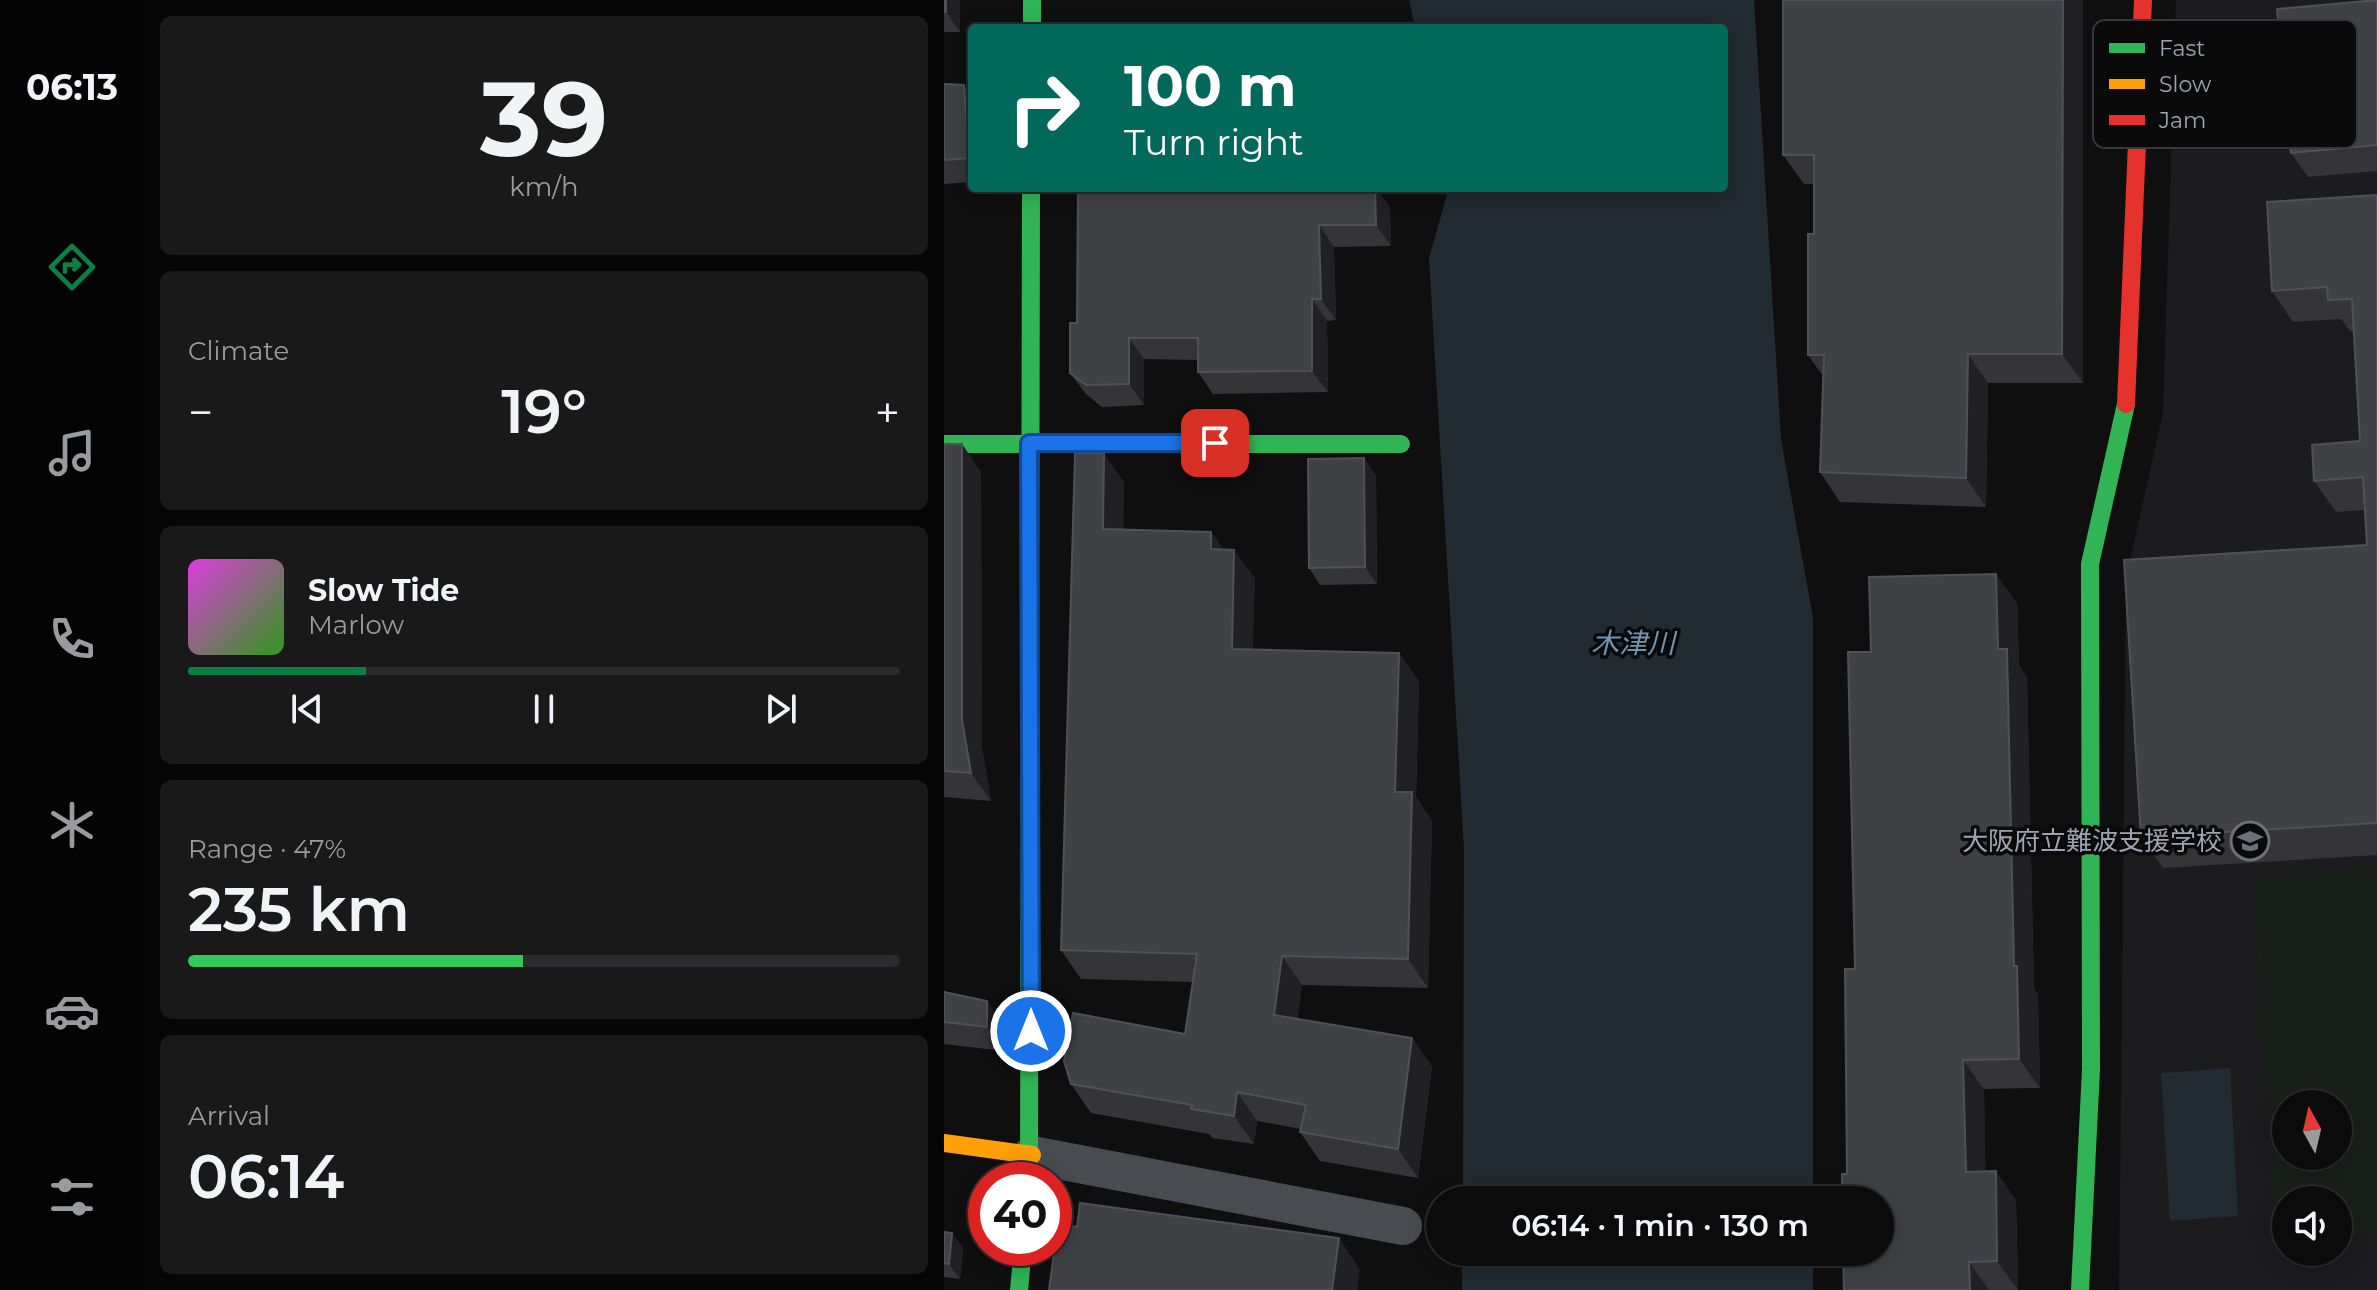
<!DOCTYPE html>
<html lang="en">
<head>
<meta charset="utf-8">
<style>
	body { margin:0; font-family:Montserrat,"Noto Sans JP",sans-serif; background:#19191a; color:#f1f3f6; height:100vh; display:flex; flex-direction:column; font-size:30px; white-space:nowrap }
	* { box-sizing:border-box; margin:0 }
	p { font-size:26px; color:#9a9b9d }
	.icon { flex:none; width:44px; height:44px; fill:none; stroke:currentColor; stroke-width:2; stroke-linecap:round; stroke-linejoin:round }
	.map { position:relative; flex:1; overflow:hidden }
	.side { display:flex; flex-direction:column; gap:16px; padding:16px; background:#060607; width:800px }
	.side>* { flex:none }
	.banner { position:absolute; left:24px; top:24px; width:760px; height:168px; border-radius:8px; box-shadow:0 4px 20px #0003,0 0 0 2px #2b2b2d; background:#00695c; color:#fff; overflow:hidden }
	.needle { width:52px; rotate:352deg }
	.fabs { position:absolute; left:1328px; top:1090px; display:grid; gap:16px }
	.fabs a { display:grid; place-items:center; width:80px; height:80px; border-radius:50%; background:#0b0b0c; box-shadow:0 4px 20px #0003,0 0 0 2px #2b2b2d; font-size:40px }
	.speed { position:absolute; left:24px; top:1162px; display:flex; gap:16px; font-size:40px; font-weight:700; text-align:center }
	.speed>* { display:grid; place-content:center; width:104px; height:104px; border-radius:50%; background:#0b0b0c; box-shadow:0 4px 20px #0003,0 0 0 2px #2b2b2d; line-height:1 }
	.speed .limit { border:12px solid #d22; background:#fff; color:#111 }
	.pin { position:absolute; display:grid; place-items:center; width:68px; height:68px; color:#fff; margin:-34px; border-radius:16px; box-shadow:0 4px 12px #0006 }
	.me { position:absolute; width:88px; margin:-44px; rotate:0deg; stroke-linejoin:round; filter:drop-shadow(0 0 6px #0008) }
	.turn { display:flex; align-items:center; gap:28px; height:168px; padding:0 24px; font-size:36px }
	.turn .icon { width:104px; height:104px; stroke-width:2.5 }
	.turn b { display:block; font-size:56px; line-height:68px }
	.big { font-size:60px; font-weight:600; line-height:1.1 }
	.side .widget { flex:1; display:flex; flex-direction:column; justify-content:center; gap:12px; min-width:0; padding:0 28px; border-radius:12px; background:#19191a }
	.side .dial { align-items:center; gap:0 }
	.dial b { font-size:104px; line-height:1 }
	.song { display:flex; align-items:center; gap:24px }
	.cover { width:96px; height:96px; border-radius:12px; background:linear-gradient(135deg,hsl(300 70% 55%),hsl(110 70% 35%)) }
	.played { height:8px; border-radius:4px; background:linear-gradient(90deg,#0b8043 25%,#2b2b2d 25%) }
	.keys { display:flex; justify-content:space-around; direction:ltr }
	.heat { display:flex; justify-content:space-between; align-items:center; font-size:44px; direction:ltr }
	.charge { height:12px; border-radius:6px; background:linear-gradient(90deg,#34c759 47%,#2b2b2d 0) }
	.trip { position:absolute; left:482px; top:1186px; width:468px; height:80px; border-radius:40px; background:#0b0b0c; box-shadow:0 4px 20px #0003,0 0 0 2px #2b2b2d; font-weight:600; line-height:80px; text-align:center }
	main { display:flex; flex:1; min-height:0 }
	.menu { display:flex; flex-direction:column; width:144px; justify-content:space-around; align-items:center; background:#040405; color:#9a9b9d }
	.menu .icon { width:56px; height:56px }
	.menu .active { color:#0b8043 }
	.menu b { font-size:36px; color:#f1f3f6 }
	.map>svg:first-child { display:block }
</style>
</head>
<body>
<main>
<nav class="menu">
<b>06:13</b>
<svg class="icon active" aria-label="directions" viewBox="0 0 24 24"><path d="M12 3l9 9-9 9-9-9zM9 14v-3h6M13 9l2 2-2 2"/></svg>
<svg class="icon" aria-label="music" viewBox="0 0 24 24"><path d="M9 18V5l10-2v13"/><circle cx="6" cy="18" r="3"/><circle cx="16" cy="16" r="3"/></svg>
<svg class="icon" aria-label="phone" viewBox="0 0 24 24"><path d="M5 4h4l2 5-3 2q2 4 5 5l2-3 5 2v4C11 20 4 13 5 4z"/></svg>
<svg class="icon" aria-label="climate" viewBox="0 0 24 24"><path d="M12 3v18M4 7l16 10M4 17L20 7"/></svg>
<svg class="icon" aria-label="car" viewBox="0 0 24 24"><path d="M5 17H2v-5l4-1 3-4h7l3 4 3 1v5h-3M9 17h6M6 11h13"/><circle cx="7" cy="17" r="2"/><circle cx="17" cy="17" r="2"/></svg>
<svg class="icon" aria-label="filters" viewBox="0 0 24 24"><path d="M4 7h16M4 17h16"/><circle cx="9" cy="7" r="2"/><circle cx="15" cy="17" r="2"/></svg>
</nav>
<section class="side">
<div class="widget dial"><b>39</b><p>km/h</p></div>
<div class="widget"><p>Climate</p>
<div class="heat"><a>−</a><b class="big">19°</b><a>+</a></div>
</div>
<div class="widget">
<div class="song"><i class="cover"></i><div><b>Slow Tide</b><p>Marlow</p></div></div>
<div class="played"></div>
<div class="keys"><svg class="icon" aria-label="previous" viewBox="0 0 24 24"><path d="M18 5L8 12l10 7zM5 5v14"/></svg><svg class="icon" aria-label="pause" viewBox="0 0 24 24"><path d="M8 5v14M16 5v14"/></svg><svg class="icon" aria-label="next" viewBox="0 0 24 24"><path d="M6 5l10 7-10 7zM19 5v14"/></svg></div>
</div>
<div class="widget"><p>Range · 47%</p><b class="big">235 km</b><div class="charge"></div></div>
<div class="widget"><p>Arrival</p><b class="big">06:14</b></div>
</section>
<div class="map">
<svg width="1433" height="1290" viewBox="0 0 1433 1290">
	<rect width="100%" height="100%" fill="#0f0f10"/>
	<path fill="#1c1c1e" fill-rule="evenodd" d="M1232,0H1433V1290H1175L1182,578L1219,413ZM1342,1104H1394V1156H1342ZM1342,1200H1394V1252H1342Z"/>
	<path fill="#19201a" fill-rule="evenodd" d="M1433,869V1235L1394,1237V1200H1342V1240L1331,1241L1309,877ZM1342,1104H1394V1156H1342Z"/>
	<path fill="#222a32" d="M465,0H810L837,439L869,618V1200H519L520,849L485,258L505,188H780V28H471Z
		M1286,1068L1294,1216L1226,1221L1217,1073Z
		M518,1252H869V1290H518Z"/>
	<g fill="none" stroke-linecap="round" stroke-linejoin="round">
		<path stroke="#484b50" stroke-width="38" d="M88,1155L459,1226"/>
		<path stroke="#30b455" stroke-width="18" d="M88,0V28
			M0,444H457
			M85,1180L87,188
			M75,1290L79,1248
			M1136,1290L1147,1069L1146,564L1182,404"/>
		<path stroke="#ff9f0a" stroke-width="18" d="M0,1143L88,1155"/>
		<path stroke="#e5322d" stroke-width="18" d="M1182,404L1199,0"/>
	</g>
	<path fill="#353538" d="M0,0H16V32H0Z
		M839,0H1139V383H1044L1042,507L896,502L876,472L879,376L864,355L870,234V184H860L839,155Z
		M1433,0V171L1364,177L1347,153Z
		M0,84L20,85L28,96V182L0,184Z
		M240,188H432L446,208L447,246L390,247L392,320L383,321L384,392L269,394L254,372V360L200,359V405L158,407L142,394L126,373L240,192Z
		M1433,195V855L1219,868L1197,837L1423,545L1421,510L1392,512L1370,481L1416,441L1409,331H1406L1397,319L1349,322L1328,291Z
		M0,444L37,472L38,748L47,801L0,797Z
		M432,475L433,584L376,585L365,568Z
		M180,482L179,529L267,532L279,549L311,578L308,650L455,653L475,682L472,797L488,821L484,988L358,985L353,1019L468,1038L488,1067L474,1178L376,1161L356,1132L357,1129L313,1121L310,1144L268,1138L265,1134L147,1113L127,1084L241,1034L249,982L137,979L117,950Z
		M1073,603L1075,665L1083,678L1090,989L1094,995L1096,1088L1040,1089L1041,1172L1072,1200L1074,1290H900L903,1174L911,969L927,652Z
		M0,992L60,1025V1051L0,1044Z
		M0,1232L8,1233L19,1248L16,1279L0,1277Z"/>
	<path fill="#212123" d="M2,0H16V32L2,12Z
		M1119,0H1139V383L1118,354Z
		M20,85L28,96V163L25,158Z
		M431,188L446,208L447,246L432,225Z
		M375,225L390,247L392,320L377,299Z
		M368,299L383,321L384,392L368,371Z
		M185,338L200,359V405L185,384Z
		M1024,354L1044,383L1042,507L1022,478Z
		M18,444L37,472L38,748L47,801L27,773L18,720Z
		M160,453L180,482L179,557L159,529Z
		M420,458L432,475L433,584L421,567Z
		M267,532L287,560L267,549Z
		M290,550L311,578L308,678L288,649Z
		M1052,574L1073,603L1075,665L1083,678L1090,989L1094,995L1096,1088L1075,1059L1054,649Z
		M455,653L475,682L472,797L488,821L484,988L464,959L451,792Z
		M338,956L358,985L350,1044L330,1015Z
		M43,1001L60,1025V1051L43,1027Z
		M468,1038L488,1067L474,1178L454,1149Z
		M1019,1060L1040,1089L1042,1201L1022,1172Z
		M293,1092L313,1121L310,1144L290,1116Z
		M1052,1171L1072,1200L1074,1290L1053,1261Z
		M8,1233L19,1248L16,1279L5,1264Z
		M395,1238L416,1269L413,1290H388Z
		M1025,1262L1045,1290H1026Z"/>
	<path fill="#404145" stroke="#4f5157" stroke-width="2" d="M0,0H2V12H0Z
		M839,0H1119L1118,354H1024L1022,478L876,472L880,355H864V234H870V155H839Z
		M1433,0V145L1347,153L1333,9Z
		M0,84L20,85L25,158L0,160Z
		M240,188H431L432,225H375L377,299H368V371L254,372V338H185V384L142,385L126,373V323H133L134,192H240Z
		M1433,195V823L1197,837L1180,560L1423,545L1419,477L1370,481L1368,445L1416,441L1408,299L1384,300L1383,287L1328,291L1323,202Z
		M0,444H18V720L27,773L0,771Z
		M131,453H160L159,529L267,532V549L290,550L288,649L455,653L451,792H468L464,959L338,956L330,1015L468,1038L454,1149L356,1132L362,1105L293,1092L290,1116L247,1109L248,1105L127,1084L120,1061L129,1013L241,1034L253,954L117,950Z
		M420,458L421,567L365,568L364,459Z
		M1052,574L1054,649H1063L1070,966H1073L1075,1059L1019,1060L1022,1172L1052,1171L1053,1261L1025,1262L1026,1290H900L899,1252H936V1200H898V1174H903L901,969H911L904,652H927L925,577Z
		M0,992L43,1001V1027L0,1022Z
		M136,1203L395,1238L388,1290H105L114,1224L133,1227Z
		M0,1232L8,1233L5,1264L0,1263Z"/>
	<g fill="none" stroke-linecap="round" stroke-linejoin="round">
		<g stroke="#114b97" stroke-width="20">
			<path id="route" d="M87,1031L85,443H271"/>
		</g>
		<use href="#route" stroke="#1a73e8" stroke-width="14"/>
	</g>
	<defs>
		<g id="school-ring" transform="scale(2)"><circle r="9.5" fill="#0a0a0b" stroke="#6c707a" stroke-width="1.5"/><path d="M0-5L7-2L0 1L-7-2ZM-4 1L0 2.5L4 1V4Q0 6-4 4Z" fill="#6c707a"/></g>
	</defs>
	<g fill-rule="evenodd">
		<use href="#school-ring" x="1306" y="841"/>
	</g>
	<g text-anchor="middle" dominant-baseline="central" stroke-width="7" stroke-linejoin="round" paint-order="stroke">
		<g font-size="26" fill="#9ea4b3" stroke="#0a0a0b" text-anchor="end">
			<text x="1278" y="841">大阪府立難波支援学校</text>
		</g>
		<g font-size="28" font-style="italic" fill="#7092b3" stroke="#0a0a0b">
			<text x="689" y="643">木津川</text>
		</g>
	</g>
	<rect x="1149" y="20" width="264" height="128" rx="12" fill="#0a0a0b" stroke="#36383d" stroke-width="2"/>
	<rect x="1165" y="43" width="36" height="10" fill="#30b455"/>
	<rect x="1165" y="79" width="36" height="10" fill="#ff9f0a"/>
	<rect x="1165" y="115" width="36" height="10" fill="#e5322d"/>
	<g font-size="22" fill="#9ea4b3">
		<text x="1215" y="56">Fast</text>
		<text x="1215" y="92">Slow</text>
		<text x="1215" y="128">Jam</text>
	</g>
</svg>
<div class="fabs">
<a><svg class="needle" viewBox="-14 -14 28 28"><path d="M0-13l5 13h-10z" fill="#e53935"/><path d="M0 13l5-13h-10z" fill="#9a9b9d"/></svg></a>
<a><svg class="icon" aria-label="sound" viewBox="0 0 24 24"><path d="M4 9h4l5-4v14l-5-4H4zM17 9q2 3 0 6"/></svg></a>
</div>
<div class="speed"><div class="limit">40</div></div>
<div class="pin" style="left:271px;top:443px;background:#d93025"><svg class="icon" aria-label="arrive" viewBox="0 0 24 24"><path d="M6 21V4h12l-3 4 3 4H6"/></svg></div>
<svg class="me" style="left:87px;top:1031px" viewBox="-20 -20 40 40"><circle r="17" fill="#1a73e8" stroke="#fff" stroke-width="3"/><path d="M0-11L8 9 0 5-8 9z" fill="#fff"/></svg>
<div class="trip">06:14 · 1 min · 130 m</div>
<div class="banner">
<div class="turn"><svg class="icon" aria-label="right" viewBox="0 0 24 24"><path d="M7 20v-9h11M14 6l5 5-5 5"/></svg><div><b>100 m</b>Turn right</div></div>
</div>
</div>
</main>
</body>
</html>
